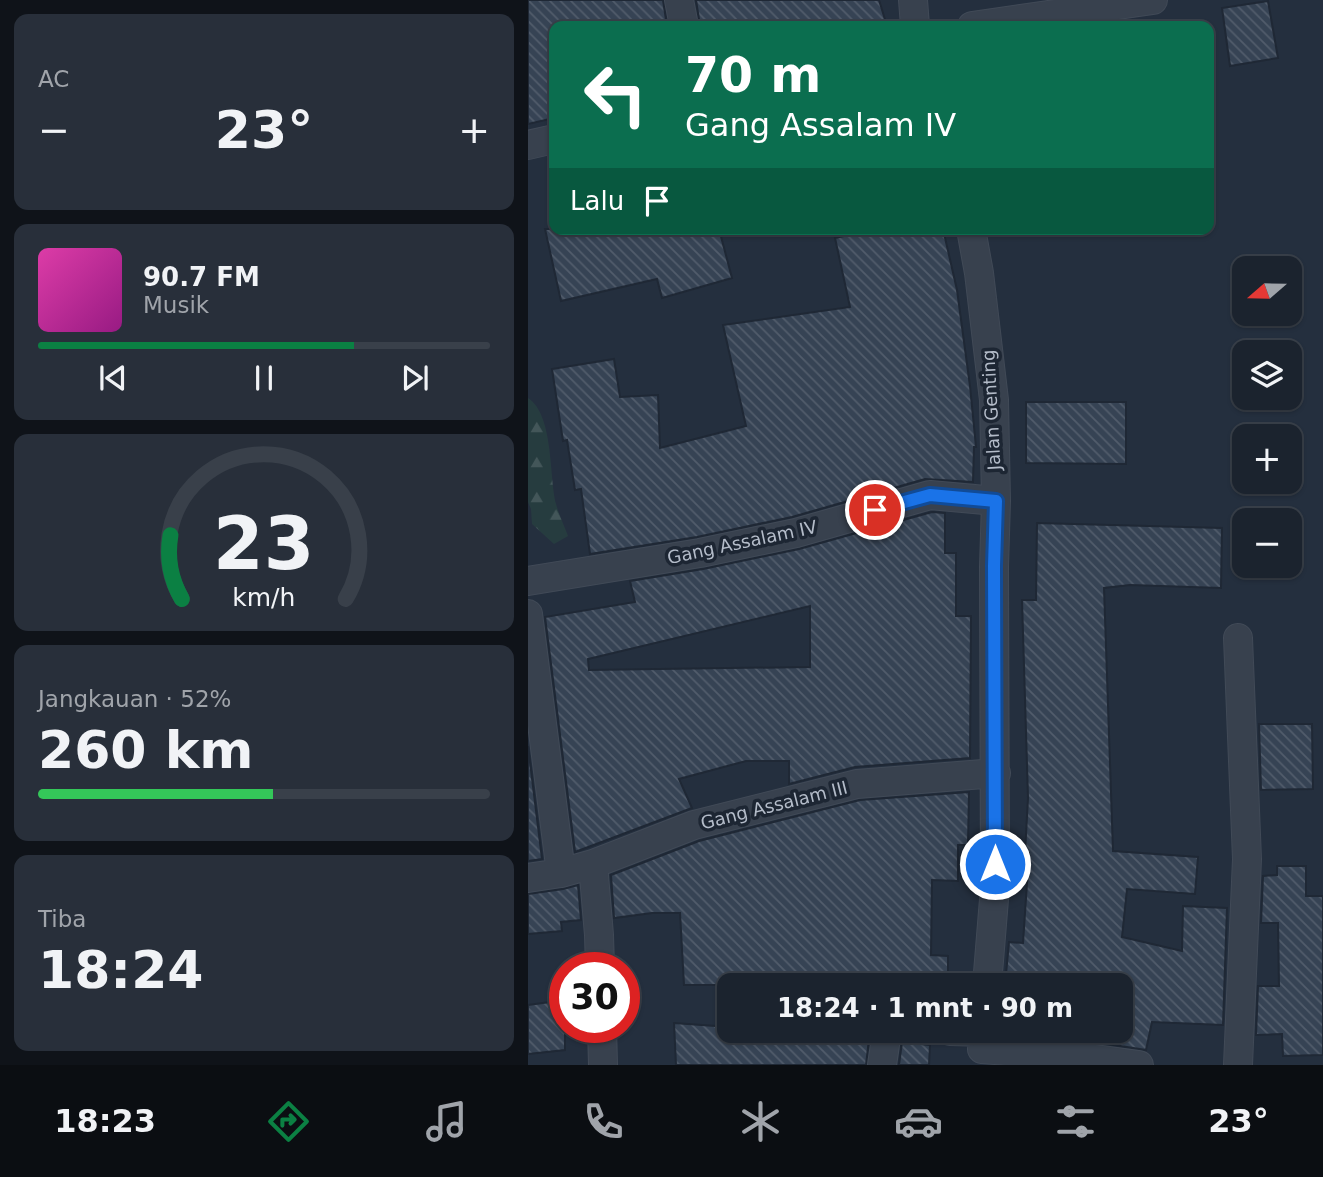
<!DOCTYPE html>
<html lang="id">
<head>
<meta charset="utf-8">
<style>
	body { margin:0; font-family:"DejaVu Sans",sans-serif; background:#282f3a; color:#f1f3f6; height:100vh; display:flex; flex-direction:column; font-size:26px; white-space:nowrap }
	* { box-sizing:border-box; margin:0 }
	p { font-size:23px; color:#a0a4aa }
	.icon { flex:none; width:38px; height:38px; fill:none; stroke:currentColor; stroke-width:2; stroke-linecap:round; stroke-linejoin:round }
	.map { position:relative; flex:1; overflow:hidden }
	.drawer { display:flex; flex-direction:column; gap:14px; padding:14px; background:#0f1319; width:528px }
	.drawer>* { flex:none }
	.banner { position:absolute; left:21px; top:21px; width:665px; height:214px; border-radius:14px; box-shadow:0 2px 5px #0004,0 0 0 2px #39404a; background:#0b6e4f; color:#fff; overflow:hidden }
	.needle { width:46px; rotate:250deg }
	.tools { position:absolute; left:704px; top:256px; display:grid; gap:14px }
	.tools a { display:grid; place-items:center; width:70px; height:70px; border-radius:14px; background:#1b232e; box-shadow:0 2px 5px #0004,0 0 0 2px #39404a; font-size:35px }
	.speed { position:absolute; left:21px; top:952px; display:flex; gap:14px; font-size:35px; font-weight:700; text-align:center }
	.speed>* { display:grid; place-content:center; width:91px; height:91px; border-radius:50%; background:#1b232e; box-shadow:0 2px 5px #0004,0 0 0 2px #39404a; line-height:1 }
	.speed .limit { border:10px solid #d22; background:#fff; color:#111 }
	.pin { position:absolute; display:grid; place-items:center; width:60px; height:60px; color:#fff; margin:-30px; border:4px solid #fff; border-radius:50%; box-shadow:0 2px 7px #0007 }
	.me { position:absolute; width:77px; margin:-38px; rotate:0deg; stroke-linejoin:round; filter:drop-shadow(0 0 5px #0008) }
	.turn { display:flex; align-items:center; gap:24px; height:147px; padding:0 21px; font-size:32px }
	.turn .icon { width:91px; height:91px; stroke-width:2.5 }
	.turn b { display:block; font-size:49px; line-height:60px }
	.then { display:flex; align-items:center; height:66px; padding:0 21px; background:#0003; gap:14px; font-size:26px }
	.big { font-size:52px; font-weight:800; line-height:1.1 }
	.drawer .card { flex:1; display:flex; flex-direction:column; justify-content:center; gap:10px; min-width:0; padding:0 24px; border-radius:14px; background:#282f3a }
	.drawer .dial { align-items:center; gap:0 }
	.dial svg { height:182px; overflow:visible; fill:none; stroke:#39404a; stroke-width:7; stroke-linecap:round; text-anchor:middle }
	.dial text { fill:#f1f3f6; stroke:none }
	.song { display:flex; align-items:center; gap:21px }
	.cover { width:84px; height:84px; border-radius:10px; background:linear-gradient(135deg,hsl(320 70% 55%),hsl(310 70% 35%)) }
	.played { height:7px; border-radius:4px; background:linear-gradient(90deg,#0b8043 70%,#39404a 70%) }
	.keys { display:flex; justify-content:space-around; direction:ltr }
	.heat { display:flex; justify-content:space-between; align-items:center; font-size:38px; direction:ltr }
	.charge { height:10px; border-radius:5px; background:linear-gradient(90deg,#34c759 52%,#39404a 0) }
	.trip { position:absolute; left:189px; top:973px; width:416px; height:70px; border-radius:14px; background:#1b232e; box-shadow:0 2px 5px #0004,0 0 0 2px #39404a; font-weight:800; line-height:70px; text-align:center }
	.dock { display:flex; height:112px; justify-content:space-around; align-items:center; background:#0b0e12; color:#a0a4aa }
	.dock .icon { width:49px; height:49px }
	.dock .on { color:#0b8043 }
	.dock b { font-size:32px; color:#f1f3f6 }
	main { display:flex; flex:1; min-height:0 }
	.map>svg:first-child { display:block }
</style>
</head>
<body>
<main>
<section class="drawer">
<div class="card"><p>AC</p>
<div class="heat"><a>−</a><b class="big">23°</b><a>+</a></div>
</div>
<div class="card">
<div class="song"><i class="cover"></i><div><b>90.7 FM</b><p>Musik</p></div></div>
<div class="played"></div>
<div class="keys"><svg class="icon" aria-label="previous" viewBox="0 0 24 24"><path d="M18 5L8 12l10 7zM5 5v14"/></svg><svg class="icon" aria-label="pause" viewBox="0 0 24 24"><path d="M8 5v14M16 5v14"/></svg><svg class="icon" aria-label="next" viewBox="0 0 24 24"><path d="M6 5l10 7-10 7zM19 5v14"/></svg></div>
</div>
<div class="card dial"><svg viewBox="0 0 100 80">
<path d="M14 69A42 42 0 1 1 86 69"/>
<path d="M14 69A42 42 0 0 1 9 41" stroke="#0b8043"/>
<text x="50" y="56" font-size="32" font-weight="700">23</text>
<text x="50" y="72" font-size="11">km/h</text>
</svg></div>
<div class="card"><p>Jangkauan · 52%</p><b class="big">260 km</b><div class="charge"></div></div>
<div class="card"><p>Tiba</p><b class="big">18:24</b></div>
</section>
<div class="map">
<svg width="795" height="1065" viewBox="0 0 795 1065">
	<defs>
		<pattern id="forest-firs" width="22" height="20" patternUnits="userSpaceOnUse" patternTransform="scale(1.75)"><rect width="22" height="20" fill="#263c3f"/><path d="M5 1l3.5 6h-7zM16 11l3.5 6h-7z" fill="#435659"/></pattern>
		<pattern id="building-back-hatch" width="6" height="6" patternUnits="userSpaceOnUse" patternTransform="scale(1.75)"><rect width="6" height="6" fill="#364354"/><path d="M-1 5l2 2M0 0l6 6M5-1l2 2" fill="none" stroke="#515c6b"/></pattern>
	</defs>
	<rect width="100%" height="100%" fill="#242f3e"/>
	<path fill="url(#forest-firs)" d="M0,398C26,415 21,477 28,504C31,515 36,525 40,536L26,544L4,524L3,509L0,502Z"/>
	<path fill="url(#building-back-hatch)" stroke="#1f2835" stroke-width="2" fill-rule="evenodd" d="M0,0H135L139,26H26V118L0,124Z
		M168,0H351L359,26H172Z
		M740,1L750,58L702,66L694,8Z
		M17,229H191L204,278L134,298L129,279L33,301Z
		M347,229H415L429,290L442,386L448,447H446L445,482L397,479L264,517L169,537L62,554L53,489L47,490L39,440L35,441L24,369L86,359L92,397L130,395L132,448L218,426L195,325L322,307L307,238Z
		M498,402H598V464L498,463Z
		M404,512L417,513V553H428V616H443L442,758L327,767L261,784V761H218L151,779L164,808L47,852L17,617L107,602L102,581L175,569L271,549ZM282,606V667L61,670L60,659Z
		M509,523L694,528L693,588L602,585L576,588L585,851L670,857L667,894L599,889L594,937L654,951L655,906L699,908L695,1025L624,1022L618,1050L554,1040L472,1034V1031H593V985H477L481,942L495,943L501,853H497L500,798L494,600H508Z
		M731,724H784L785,789L733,790Z
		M0,746L14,859L0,861Z
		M441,792L440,845H430V881L404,880L403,955L420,956V985H156L152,913H124L86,918L83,875L171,841L332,800Z
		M749,866H778V896H795V1055L755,1056L754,1034L728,1035L730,986H751L750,923H733L735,876L749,875Z
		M50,885L53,920L33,922L34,931L0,934V894L35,889Z
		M37,1000V1050L0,1054V1005Z
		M146,1023L201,1027V1031H240L341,1039L338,1065H148Z
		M374,1042L402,1045L401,1065H371Z"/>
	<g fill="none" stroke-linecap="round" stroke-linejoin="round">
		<g stroke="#414a57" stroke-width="30">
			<path id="minor" d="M151,0L156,26
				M385,0L387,26
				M444,26L625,0
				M0,145L26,139
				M443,229L451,273L466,400L468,501L466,567L467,887L459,985
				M0,581L172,553L268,533L402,495L468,501
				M0,614L33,873L0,878
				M65,864L71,935L72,968
				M33,873L65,864L166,825L329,784L468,773
				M74,1027L75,1065
				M422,1031L456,1032
				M454,1049L553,1057L611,1065
				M354,1065L359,1031
				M710,1065L719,859L710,638"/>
		</g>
		<use href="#minor" stroke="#38414e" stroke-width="28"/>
	</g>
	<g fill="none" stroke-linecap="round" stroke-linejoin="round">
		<g stroke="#114b97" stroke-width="18">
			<path id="route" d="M347,510L402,495L468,501L466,566L467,864"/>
		</g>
		<use href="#route" stroke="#1a73e8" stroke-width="12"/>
	</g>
	<g text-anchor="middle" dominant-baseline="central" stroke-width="7" stroke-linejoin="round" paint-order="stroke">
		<g font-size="18" fill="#b4bcc9" stroke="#1d2633">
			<text transform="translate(463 410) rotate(-93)">Jalan Genting</text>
			<text transform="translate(214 542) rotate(-12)">Gang Assalam IV</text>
			<text transform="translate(246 805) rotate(-14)">Gang Assalam III</text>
		</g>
	</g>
</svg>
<div class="tools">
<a><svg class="needle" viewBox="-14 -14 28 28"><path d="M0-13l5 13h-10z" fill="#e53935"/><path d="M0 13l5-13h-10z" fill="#a0a4aa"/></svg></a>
<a><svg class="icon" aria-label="layers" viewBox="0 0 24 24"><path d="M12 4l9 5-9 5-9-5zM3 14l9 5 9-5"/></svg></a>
<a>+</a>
<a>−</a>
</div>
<div class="speed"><div class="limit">30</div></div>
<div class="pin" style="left:347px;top:510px;background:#d93025"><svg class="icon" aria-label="arrive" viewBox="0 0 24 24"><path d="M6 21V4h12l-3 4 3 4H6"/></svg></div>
<svg class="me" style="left:467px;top:864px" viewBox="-20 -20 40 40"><circle r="17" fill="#1a73e8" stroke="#fff" stroke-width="3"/><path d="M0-11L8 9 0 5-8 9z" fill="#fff"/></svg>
<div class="trip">18:24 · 1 mnt · 90 m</div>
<div class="banner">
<div class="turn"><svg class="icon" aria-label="left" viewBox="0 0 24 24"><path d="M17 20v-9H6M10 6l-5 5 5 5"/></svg><div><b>70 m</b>Gang Assalam IV</div></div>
<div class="then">Lalu<svg class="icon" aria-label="arrive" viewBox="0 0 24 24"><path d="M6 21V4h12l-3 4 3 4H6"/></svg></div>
</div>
</div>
</main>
<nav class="dock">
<b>18:23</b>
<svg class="icon on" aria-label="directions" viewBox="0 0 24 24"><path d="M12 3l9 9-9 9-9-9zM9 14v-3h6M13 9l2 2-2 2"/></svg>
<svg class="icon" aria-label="music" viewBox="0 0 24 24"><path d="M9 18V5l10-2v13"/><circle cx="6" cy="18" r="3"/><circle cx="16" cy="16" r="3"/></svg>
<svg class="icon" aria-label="phone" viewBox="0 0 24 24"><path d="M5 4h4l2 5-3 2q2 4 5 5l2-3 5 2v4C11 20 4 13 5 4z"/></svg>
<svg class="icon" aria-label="climate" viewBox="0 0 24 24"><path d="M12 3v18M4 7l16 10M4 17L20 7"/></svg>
<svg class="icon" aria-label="car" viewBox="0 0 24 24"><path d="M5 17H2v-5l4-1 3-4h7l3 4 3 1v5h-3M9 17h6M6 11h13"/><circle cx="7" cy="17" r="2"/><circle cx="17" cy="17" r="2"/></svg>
<svg class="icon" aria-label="filters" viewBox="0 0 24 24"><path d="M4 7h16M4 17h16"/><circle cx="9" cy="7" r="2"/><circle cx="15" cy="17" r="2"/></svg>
<b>23°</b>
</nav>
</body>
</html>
